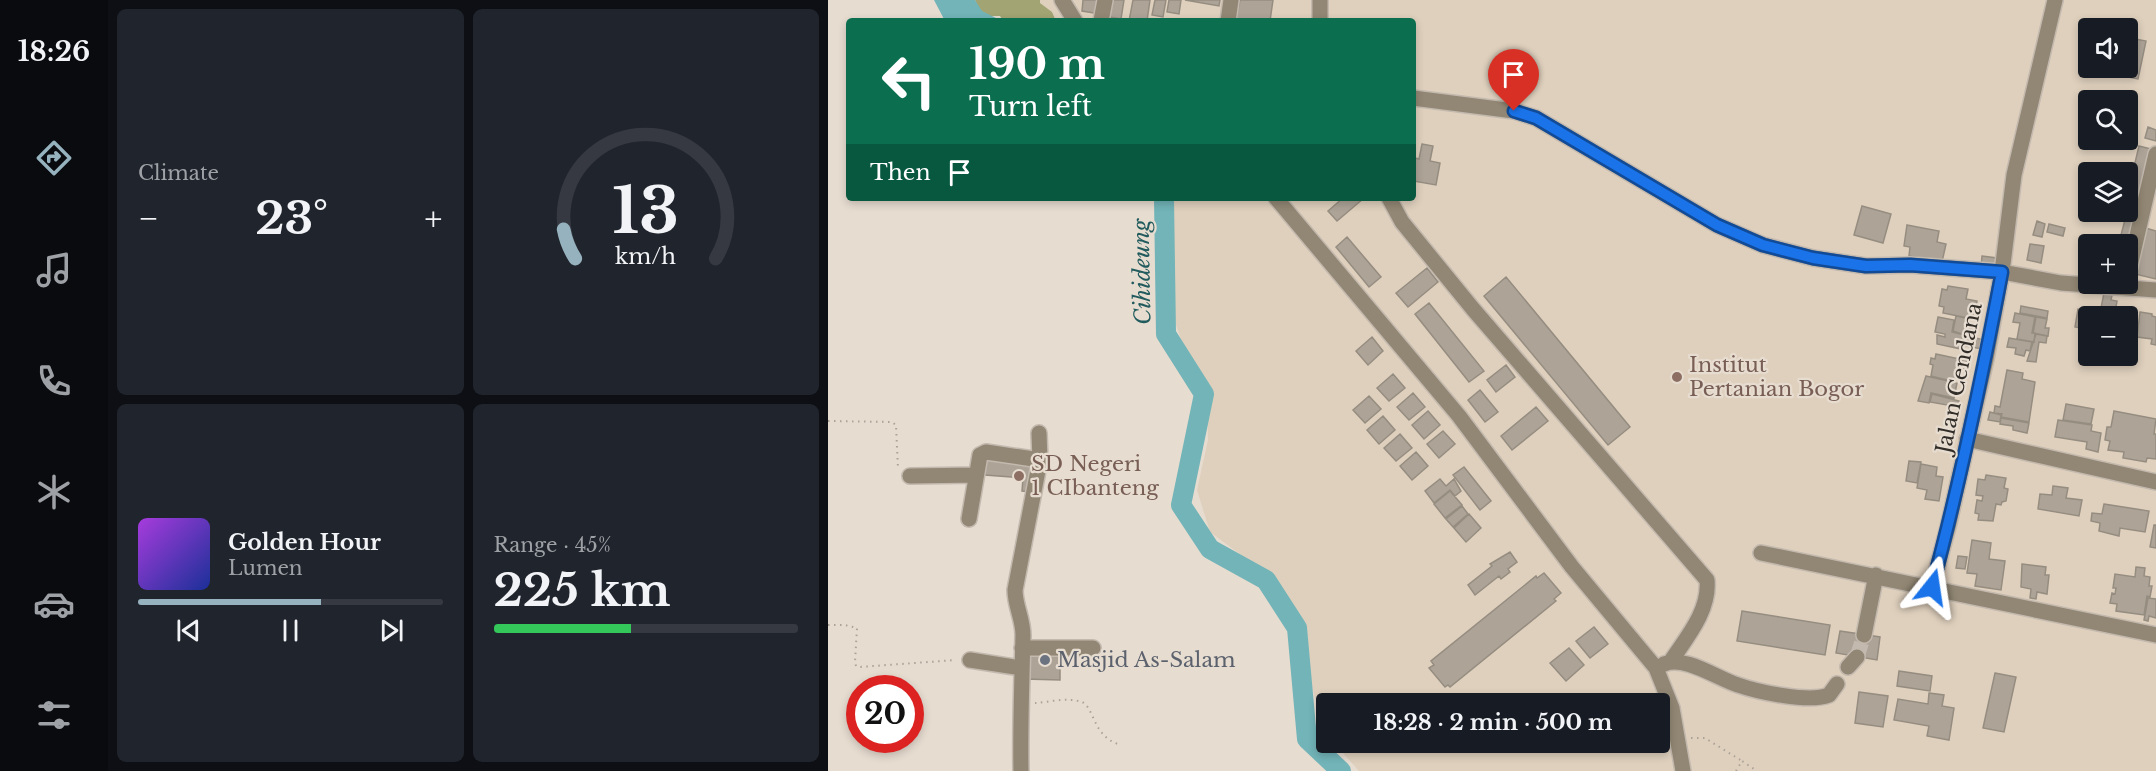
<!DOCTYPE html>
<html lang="en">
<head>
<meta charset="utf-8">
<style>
	body { margin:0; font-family:"Libre Baskerville",serif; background:#20242c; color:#f1f3f6; height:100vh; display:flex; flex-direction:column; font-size:22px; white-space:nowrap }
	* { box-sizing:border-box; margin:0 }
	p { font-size:20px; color:#9ea1a6 }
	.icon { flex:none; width:33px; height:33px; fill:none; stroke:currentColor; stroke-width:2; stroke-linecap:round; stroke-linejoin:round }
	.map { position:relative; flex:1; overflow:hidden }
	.details { display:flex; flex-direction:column; gap:9px; padding:9px; background:#0d0f14; width:720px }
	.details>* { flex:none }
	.top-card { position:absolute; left:18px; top:18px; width:570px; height:183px; border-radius:6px; box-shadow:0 3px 9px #0003; background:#0b6e4f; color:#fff; overflow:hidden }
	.buttons { position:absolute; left:1250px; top:18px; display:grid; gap:12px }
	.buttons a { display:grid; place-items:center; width:60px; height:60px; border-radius:6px; background:#171b24; box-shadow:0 3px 9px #0003; font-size:30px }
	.speed { position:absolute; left:18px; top:675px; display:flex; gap:12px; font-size:30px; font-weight:700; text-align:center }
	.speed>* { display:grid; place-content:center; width:78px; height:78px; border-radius:50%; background:#171b24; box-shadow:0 3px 9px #0003; line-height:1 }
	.speed .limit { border:9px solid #d22; background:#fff; color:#111 }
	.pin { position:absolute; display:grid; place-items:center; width:51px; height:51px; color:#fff; margin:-62px -26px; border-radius:50% 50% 50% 0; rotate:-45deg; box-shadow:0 0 6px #0007 }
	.pin .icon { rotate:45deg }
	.me { position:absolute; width:66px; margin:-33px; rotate:15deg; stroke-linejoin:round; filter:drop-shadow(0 0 4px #0008) }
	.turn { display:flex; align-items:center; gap:21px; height:126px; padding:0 24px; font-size:27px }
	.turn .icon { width:78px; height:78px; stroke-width:2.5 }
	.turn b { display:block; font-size:42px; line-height:51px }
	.then { display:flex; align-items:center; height:57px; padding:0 24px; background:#0003; gap:12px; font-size:22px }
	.big { font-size:45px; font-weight:800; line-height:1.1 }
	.details .tile { flex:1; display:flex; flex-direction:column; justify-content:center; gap:9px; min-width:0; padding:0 21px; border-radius:9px; background:#20242c }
	.details .dial { align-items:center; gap:0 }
	.dial svg { height:156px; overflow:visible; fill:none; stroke:#363941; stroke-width:7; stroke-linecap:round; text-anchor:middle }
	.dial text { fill:#f1f3f6; stroke:none }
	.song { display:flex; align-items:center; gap:18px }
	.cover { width:72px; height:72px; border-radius:9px; background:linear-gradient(135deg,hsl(280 70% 55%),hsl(230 70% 35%)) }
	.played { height:6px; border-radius:3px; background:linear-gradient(90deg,#95b2be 60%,#363941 60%) }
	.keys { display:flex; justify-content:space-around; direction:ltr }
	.heat { display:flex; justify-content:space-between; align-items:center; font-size:33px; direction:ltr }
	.charge { height:9px; border-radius:4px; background:linear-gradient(90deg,#34c759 45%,#363941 0) }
	.details .tiles { flex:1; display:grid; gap:9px; grid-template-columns:repeat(2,1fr) }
	.trip { position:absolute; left:488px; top:693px; width:354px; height:60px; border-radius:6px; background:#171b24; box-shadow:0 3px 9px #0003; font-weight:800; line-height:60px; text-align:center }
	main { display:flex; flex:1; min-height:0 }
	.tabs { display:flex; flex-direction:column; width:108px; justify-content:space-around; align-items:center; background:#090b0e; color:#9ea1a6 }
	.tabs .icon { width:42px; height:42px }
	.tabs .on { color:#95b2be }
	.tabs b { font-size:27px; color:#f1f3f6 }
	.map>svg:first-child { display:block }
</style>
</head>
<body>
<main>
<nav class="tabs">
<b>18:26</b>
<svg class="icon on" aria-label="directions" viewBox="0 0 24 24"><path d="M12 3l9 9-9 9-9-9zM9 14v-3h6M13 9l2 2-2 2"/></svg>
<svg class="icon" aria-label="music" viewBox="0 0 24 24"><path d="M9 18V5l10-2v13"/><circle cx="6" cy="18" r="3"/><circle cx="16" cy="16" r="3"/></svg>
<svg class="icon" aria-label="phone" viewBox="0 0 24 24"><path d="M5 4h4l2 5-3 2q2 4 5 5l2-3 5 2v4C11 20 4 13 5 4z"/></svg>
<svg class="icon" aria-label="climate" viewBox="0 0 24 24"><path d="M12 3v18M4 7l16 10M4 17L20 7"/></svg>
<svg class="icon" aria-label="car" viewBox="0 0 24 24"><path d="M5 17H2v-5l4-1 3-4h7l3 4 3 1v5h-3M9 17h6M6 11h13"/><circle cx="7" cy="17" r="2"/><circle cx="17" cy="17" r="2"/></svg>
<svg class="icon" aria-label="filters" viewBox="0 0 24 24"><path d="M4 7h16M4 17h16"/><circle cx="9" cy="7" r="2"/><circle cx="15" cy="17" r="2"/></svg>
</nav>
<section class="details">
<div class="tiles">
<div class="tile"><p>Climate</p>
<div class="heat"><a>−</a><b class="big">23°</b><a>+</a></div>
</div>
<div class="tile dial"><svg viewBox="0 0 100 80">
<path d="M14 69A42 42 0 1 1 86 69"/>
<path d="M14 69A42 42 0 0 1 8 54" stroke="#95b2be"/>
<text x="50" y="56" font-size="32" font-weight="700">13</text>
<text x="50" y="72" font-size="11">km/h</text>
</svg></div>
<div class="tile">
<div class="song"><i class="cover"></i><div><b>Golden Hour</b><p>Lumen</p></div></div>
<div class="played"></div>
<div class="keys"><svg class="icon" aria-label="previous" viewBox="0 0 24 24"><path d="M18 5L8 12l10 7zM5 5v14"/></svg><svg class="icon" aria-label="pause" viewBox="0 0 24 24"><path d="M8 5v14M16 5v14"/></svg><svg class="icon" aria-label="next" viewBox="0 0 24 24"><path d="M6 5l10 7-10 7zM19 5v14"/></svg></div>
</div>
<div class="tile"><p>Range · 45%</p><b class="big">225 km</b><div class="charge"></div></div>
</div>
</section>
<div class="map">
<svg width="1328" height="771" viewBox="0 0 1328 771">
	<rect width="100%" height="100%" fill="#e7dcd0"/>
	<path fill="#dfd0bd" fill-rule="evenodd" d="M177,0H1328V771H531L506,743L831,742V704H498V730L460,618L436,572L382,532L369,490L380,440L379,398L359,357L345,316L330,198H585V21H183ZM1260,28H1299V68H1260ZM1260,100H1299V140H1260ZM1260,172H1299V212H1260ZM1260,244H1299V284H1260ZM1260,316H1299V356H1260Z"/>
	<path fill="#a2a473" d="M147,0H212V3L224,12L228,21H175L172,16H154Z"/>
	<path fill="#72b4b8" d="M106,0H147L154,11L174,21H117Z"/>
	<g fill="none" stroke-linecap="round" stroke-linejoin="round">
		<path stroke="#72b4b8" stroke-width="20" d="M336,198L338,334L376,394L353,505L382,549L438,580L469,628L479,739L513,771"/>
	</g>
	<path fill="#ada397" stroke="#968d81" stroke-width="1.5" d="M255,0H274L272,14L254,11Z
		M279,0H296L293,19L276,16Z
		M305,0H322L319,21H301Z
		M327,0H338L335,17L324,15Z
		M341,0H353L351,14L339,12Z
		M357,0H392L391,6Z
		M412,0H445L442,21L408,19Z
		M1302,38L1318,41L1310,79L1294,76L1296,68H1299Z
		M1320,127L1328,130V141L1317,138Z
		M594,144L605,146L602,161L612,163L608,185L585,181L587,158L591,159Z
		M1311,146L1327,150L1314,205L1301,202L1309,168L1306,167Z
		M515,198H536L509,221L500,211Z
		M1034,206L1063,214L1055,243L1026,235Z
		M1299,212L1312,216L1305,242L1292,239Z
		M1209,221L1217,224L1214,237L1205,235Z
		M1221,224L1237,228L1235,236L1219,232Z
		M1079,225L1111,231L1109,242L1118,244L1114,262L1081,256L1082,247L1076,246Z
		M1314,227L1328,231V279L1307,274Z
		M519,237L553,277L541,287L508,247Z
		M1202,244L1216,246L1213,263L1199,260Z
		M1154,256L1169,258L1168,269L1153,267Z
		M599,268L610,282L580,307L568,293Z
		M678,277L802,427L780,445L656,296Z
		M1120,286L1140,289L1138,299L1149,301L1145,319L1115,313L1116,307L1111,306L1114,289L1119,290Z
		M1276,293L1284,295L1283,300L1289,301L1287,313L1309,317L1306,334L1299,333V316H1260V339H1257L1258,329L1247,327L1250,309L1272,313Z
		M601,303L656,371L641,382L587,314Z
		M1193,306L1220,311L1219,318L1192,313Z
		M1312,312L1324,314V316L1328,317V345L1323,344L1324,339L1309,337Z
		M1187,313L1207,317L1204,333H1207L1206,342L1189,339L1192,323L1185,322Z
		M1128,316L1142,319L1140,327L1145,328L1143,337L1125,331Z
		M1110,317L1126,320L1124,332L1156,340L1154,349L1133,345V349L1109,344V335L1117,337V334L1107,332Z
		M1208,317L1219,319L1217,328H1221L1220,336L1205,333Z
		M1208,334L1219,336L1218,343L1211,342L1208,362L1199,361Z
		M544,337L555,351L540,365L528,351Z
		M1181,338L1204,342L1202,351L1198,350L1196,356L1187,354L1188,348L1179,347Z
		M1108,354L1141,361L1139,370L1130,368L1127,382L1103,376L1105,365L1102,364L1103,358L1107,359Z
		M678,365L687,377L668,392L659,380Z
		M1179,370L1195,373L1194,379L1207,382L1201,422L1173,417L1174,414L1166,413L1167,406L1172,407Z
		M565,374L577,388L561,401L549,388Z
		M1098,376L1129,383L1126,398L1103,393L1101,403L1090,401Z
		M652,390L670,412L657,422L640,400Z
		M585,393L597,407L581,420L569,407Z
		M1104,394L1131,401L1130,407L1102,402Z
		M541,396L553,409L537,423L525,410Z
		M1238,404L1266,409L1263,424L1235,420Z
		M708,407L720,421L684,450L673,436Z
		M600,411L612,425L596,439L584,425Z
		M1286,411L1328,419L1326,434H1328V459L1319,458L1318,462L1295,458L1296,452L1280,450L1282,441L1277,440L1279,427H1283Z
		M1162,412L1173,415L1172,422L1160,420Z
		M555,416L567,430L551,444L539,430Z
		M1173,418L1201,423L1199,433L1185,430V426L1172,424Z
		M1230,420L1264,425L1263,431L1273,433L1270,452L1258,449L1259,442L1227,437Z
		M615,431L627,444L611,458L599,444Z
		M572,434L584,448L568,461L556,448Z
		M588,452L600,466L584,480L572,466Z
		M158,459L208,463L204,492L194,491L195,478L157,475Z
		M1081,461L1093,462L1089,483L1078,481Z
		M1093,464L1109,467L1108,476L1115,477L1111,501L1097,499L1099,490L1089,488Z
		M636,467L663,501L652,510L625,475Z
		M1158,475L1178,478L1176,488L1180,489L1178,501L1174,502L1173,505L1168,504L1165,521L1150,520L1151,514L1147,513L1149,500L1154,501L1155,496L1148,495L1150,479L1157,480Z
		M612,479L618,486L626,479L633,491L627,496L622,490L606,503L597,491Z
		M1225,486L1240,488L1238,498L1254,500L1251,516L1210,509L1212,494L1224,495Z
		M622,491L634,505L617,518L606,504Z
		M1276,504L1321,511L1317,532L1292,528L1291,536L1271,531L1272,523L1263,521L1264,513L1274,514Z
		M634,506L640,514L625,527L618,519Z
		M641,514L653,528L638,542L626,528Z
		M1326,525H1328V548L1322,547Z
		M1144,540L1163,543L1161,559L1177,561L1173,590L1147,586L1149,574L1139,573Z
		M682,552L689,562L680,569L682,572L673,579L671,576L647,595L640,585L664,566L662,564Z
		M1130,556L1139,557L1137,569L1128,568Z
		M1194,564L1218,567L1217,575H1221L1219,594L1209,592L1208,599L1202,598L1203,589L1193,587Z
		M1308,567L1317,568L1316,576L1322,577L1321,586H1324L1322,597L1319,596L1316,615L1288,611L1289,604L1282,603L1284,593L1287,594L1288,588H1285L1287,574L1307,577Z
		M716,573L733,593L726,599L728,601L622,687L620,685L617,687L601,668L606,665L603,661L708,576L709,578Z
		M1320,598L1328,599V618L1321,616L1320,621L1316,620Z
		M914,611L1002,625L997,655L909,641Z
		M766,627L780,644L762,658L748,641Z
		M1012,631L1052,637L1049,660L1008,653Z
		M741,648L756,665L738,681L722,663Z
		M206,651H232V680L196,679V668Z
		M1071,671L1104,676L1102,691L1069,686Z
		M1167,673L1188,677L1176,732L1155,728Z
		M1031,692L1060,696L1055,727L1027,723Z
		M1101,693L1116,695L1114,706L1126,708L1121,740L1099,736L1101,726L1066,720L1070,699L1100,704Z"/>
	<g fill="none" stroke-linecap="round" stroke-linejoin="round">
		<path stroke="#c3b9ae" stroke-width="15" stroke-dasharray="15 8" stroke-linecap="butt" d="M1029,657L1036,635"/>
		<g stroke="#c3b9ae" stroke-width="18">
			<path id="minor" d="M234,0L247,21
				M492,0V21
				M273,21L277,0
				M400,21L403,0
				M585,98L686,111L708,118L889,225L935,245L985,258L1038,266L1082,265L1174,272L1233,283L1328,290
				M448,198L631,416L744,567L828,668L844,708L855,771
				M561,198L574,222L645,309L879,580C882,610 859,637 843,661
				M1299,279L1328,154
				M1139,439L1328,482
				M82,476L148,475
				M141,519L152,455L158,452L212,460
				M933,553L1328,635
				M1104,587L1120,527L1158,359L1174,272L1186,175L1227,0
				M1036,635L1048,575
				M194,648H265
				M142,660L193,668
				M836,664C857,655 890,679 910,685C930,692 981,703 1001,695L1009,684
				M1020,667L1029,657
				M193,771C192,726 194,681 195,635C195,619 187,606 187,590L212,460L211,433"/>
		</g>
		<path stroke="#aba298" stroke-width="2" stroke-dasharray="1.5 4.5" stroke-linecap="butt" d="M0,421L64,422L68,425L70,469
			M0,625H17L29,628L27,662L28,666L32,667L128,660
			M207,703C221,702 240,697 254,702C266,707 265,736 290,744
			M863,738H877L914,761
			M908,771L914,761L929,771"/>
		<use href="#minor" stroke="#928774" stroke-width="15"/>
	</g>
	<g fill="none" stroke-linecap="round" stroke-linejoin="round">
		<g stroke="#114b97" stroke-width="15">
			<path id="route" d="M686,111L708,118L889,225L935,245L985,258L1038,266L1082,265L1174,272C1154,377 1132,483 1104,587"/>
		</g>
		<use href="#route" stroke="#1a73e8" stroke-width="10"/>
	</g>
	<g fill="#8d6e63" stroke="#e7dcd0" stroke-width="2">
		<circle cx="849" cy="377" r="6"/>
		<circle cx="191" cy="476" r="6"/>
	</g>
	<circle fill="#6b7280" stroke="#e7dcd0" stroke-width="2" cx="217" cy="660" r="6"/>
	<g text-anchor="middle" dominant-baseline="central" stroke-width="4.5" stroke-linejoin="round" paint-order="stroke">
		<g font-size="21" fill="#785e54" stroke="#e7dcd0" text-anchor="start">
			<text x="861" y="365">Institut<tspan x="861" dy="24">Pertanian Bogor</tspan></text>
			<text x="203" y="464">SD Negeri<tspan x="203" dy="24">1 CIbanteng</tspan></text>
		</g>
		<g font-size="21" fill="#312d28" stroke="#e7dcd0">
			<text transform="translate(1131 378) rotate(-78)">Jalan Cendana</text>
		</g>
		<g font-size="21" fill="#5b616d" stroke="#e7dcd0" text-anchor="start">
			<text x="229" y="660">Masjid As-Salam</text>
		</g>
		<g font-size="22" font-style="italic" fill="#225b5d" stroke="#e7dcd0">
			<text transform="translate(314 272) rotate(-91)">Cihideung</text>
		</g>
	</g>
</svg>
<div class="buttons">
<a><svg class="icon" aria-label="sound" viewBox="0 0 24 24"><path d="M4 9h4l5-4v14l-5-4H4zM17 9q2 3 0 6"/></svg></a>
<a><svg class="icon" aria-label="search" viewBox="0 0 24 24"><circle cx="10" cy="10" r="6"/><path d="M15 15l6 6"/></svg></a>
<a><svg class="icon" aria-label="layers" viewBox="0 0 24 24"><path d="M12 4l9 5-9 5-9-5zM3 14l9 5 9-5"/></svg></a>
<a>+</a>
<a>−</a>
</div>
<div class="speed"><div class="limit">20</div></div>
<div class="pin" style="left:686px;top:111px;background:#d93025"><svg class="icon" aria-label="arrive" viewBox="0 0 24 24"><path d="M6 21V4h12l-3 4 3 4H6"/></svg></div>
<svg class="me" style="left:1104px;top:587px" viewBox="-20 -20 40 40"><path d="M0-17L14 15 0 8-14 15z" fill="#1a73e8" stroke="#fff" stroke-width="4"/></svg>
<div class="trip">18:28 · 2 min · 500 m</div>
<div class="top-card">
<div class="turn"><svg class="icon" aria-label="left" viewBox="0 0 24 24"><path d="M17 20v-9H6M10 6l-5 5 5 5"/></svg><div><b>190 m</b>Turn left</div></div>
<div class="then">Then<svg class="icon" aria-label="arrive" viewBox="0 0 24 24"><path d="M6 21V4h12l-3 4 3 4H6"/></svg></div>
</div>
</div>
</main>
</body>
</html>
